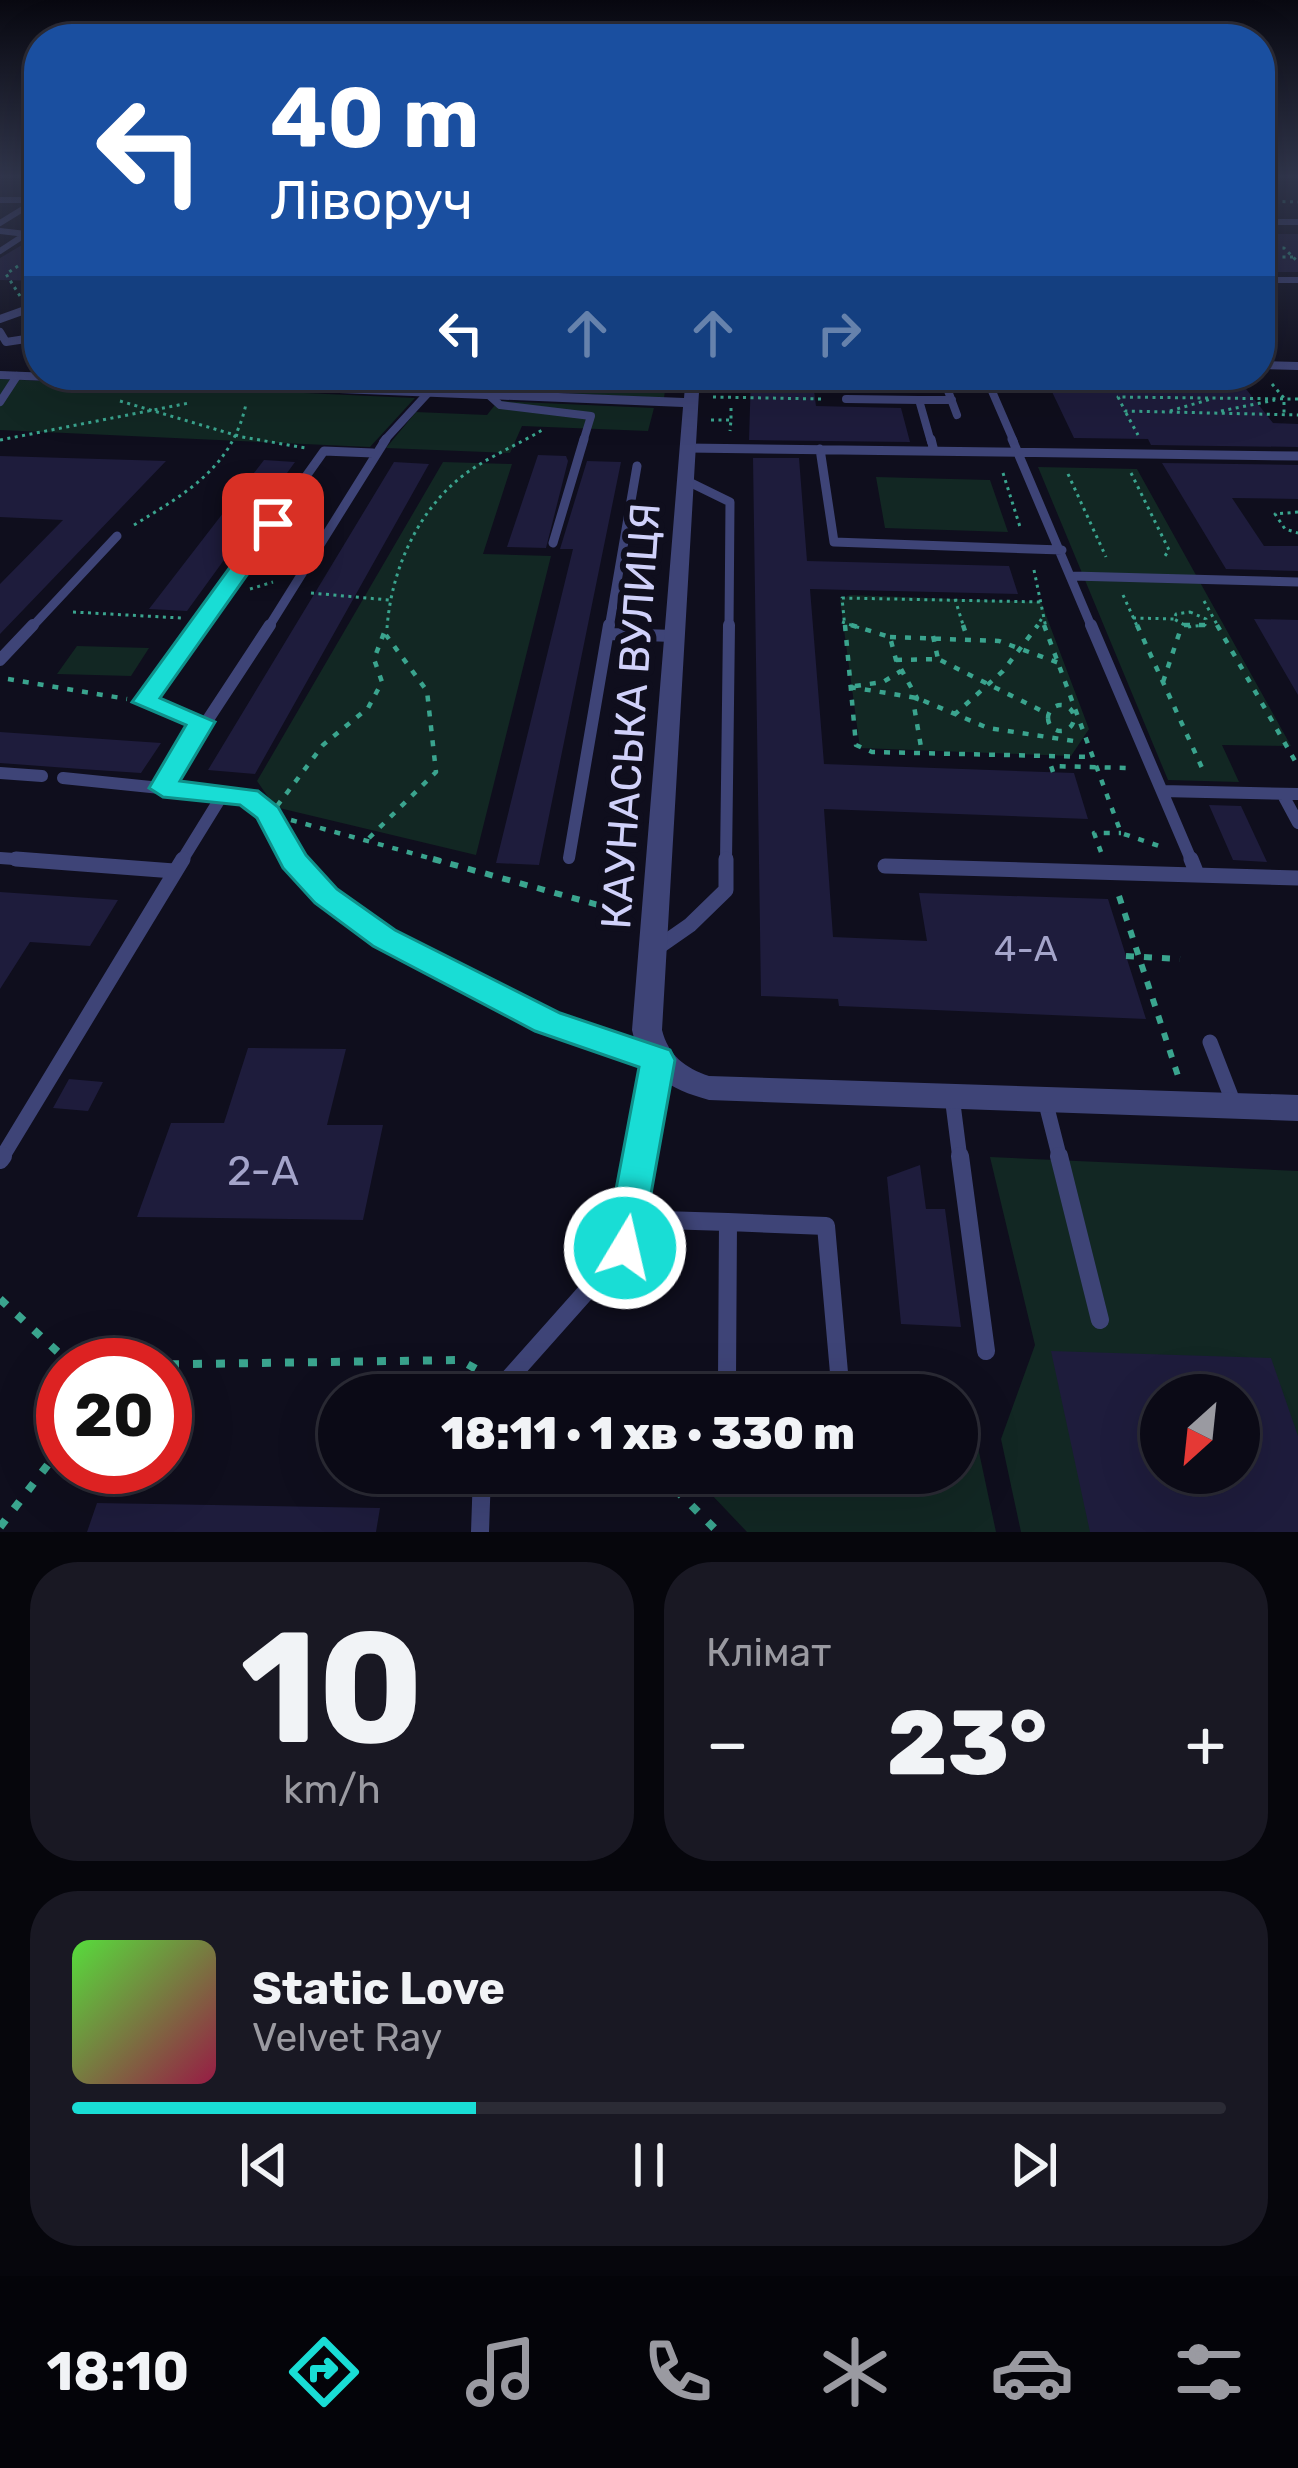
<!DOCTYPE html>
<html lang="uk">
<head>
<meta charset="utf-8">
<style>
	body { margin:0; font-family:Rubik,sans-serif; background:#191823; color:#f1f3f6; height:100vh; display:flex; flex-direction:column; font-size:45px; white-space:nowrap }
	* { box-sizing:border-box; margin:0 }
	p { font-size:39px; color:#9a9aa1 }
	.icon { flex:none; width:66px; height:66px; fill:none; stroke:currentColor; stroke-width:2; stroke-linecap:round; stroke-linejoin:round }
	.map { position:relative; height:1532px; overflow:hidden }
	.sheet { display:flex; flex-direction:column; gap:30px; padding:30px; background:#06060c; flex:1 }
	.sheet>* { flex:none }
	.guide { position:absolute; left:24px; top:24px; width:1251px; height:366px; border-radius:48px; box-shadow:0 12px 48px #0002,0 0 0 3px #2b2b35; background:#1a4fa0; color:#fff; overflow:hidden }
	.needle { width:78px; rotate:207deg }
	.tools { position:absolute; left:1140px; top:1374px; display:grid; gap:24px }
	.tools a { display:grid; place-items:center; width:120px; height:120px; border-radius:50%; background:#0b0a16; box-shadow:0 12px 48px #0002,0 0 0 3px #2b2b35; font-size:60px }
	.speed { position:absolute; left:36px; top:1338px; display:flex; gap:24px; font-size:60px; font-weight:700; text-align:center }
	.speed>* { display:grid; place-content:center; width:156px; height:156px; border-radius:50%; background:#0b0a16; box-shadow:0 12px 48px #0002,0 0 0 3px #2b2b35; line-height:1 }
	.speed .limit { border:18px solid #d22; background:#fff; color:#111 }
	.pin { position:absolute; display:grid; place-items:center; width:102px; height:102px; color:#fff; margin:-51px; border-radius:24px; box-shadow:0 6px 18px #0006 }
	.me { position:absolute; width:132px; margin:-66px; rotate:9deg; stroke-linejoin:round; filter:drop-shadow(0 0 9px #0008) }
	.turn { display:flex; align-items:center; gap:42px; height:252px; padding:0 48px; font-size:54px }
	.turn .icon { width:156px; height:156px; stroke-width:2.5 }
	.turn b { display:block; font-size:84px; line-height:102px }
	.lanes { display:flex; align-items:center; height:114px; padding:0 48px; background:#0003; justify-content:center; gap:60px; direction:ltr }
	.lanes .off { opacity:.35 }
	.big { font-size:90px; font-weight:800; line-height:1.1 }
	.sheet .widget { flex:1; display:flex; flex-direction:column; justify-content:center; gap:18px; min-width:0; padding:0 42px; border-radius:48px; background:#191823 }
	.sheet .dial { align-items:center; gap:0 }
	.dial b { font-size:156px; line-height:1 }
	.song { display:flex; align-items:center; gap:36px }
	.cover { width:144px; height:144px; border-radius:18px; background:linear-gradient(135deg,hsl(110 70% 55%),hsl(340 70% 35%)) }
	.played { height:12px; border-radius:6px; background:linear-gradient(90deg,#19ddd5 35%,#2b2b35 35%) }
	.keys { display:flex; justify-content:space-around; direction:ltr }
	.heat { display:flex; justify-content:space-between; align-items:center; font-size:66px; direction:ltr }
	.sheet .tiles { flex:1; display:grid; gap:30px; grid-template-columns:1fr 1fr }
	.widget:last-child { grid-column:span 2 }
	.trip { position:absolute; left:318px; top:1374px; width:660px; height:120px; border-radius:60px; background:#0b0a16; box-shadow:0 12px 48px #0002,0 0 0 3px #2b2b35; font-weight:800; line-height:120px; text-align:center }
	.menu { display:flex; height:192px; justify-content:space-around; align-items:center; background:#040409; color:#9a9aa1 }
	.menu .icon { width:84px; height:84px }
	.menu .selected { color:#19ddd5 }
	.menu b { font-size:54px; color:#f1f3f6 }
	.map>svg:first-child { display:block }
</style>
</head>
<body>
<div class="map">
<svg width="1298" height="1532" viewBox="0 0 1298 1532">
	<rect width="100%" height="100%" fill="#0f0e1d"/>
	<path fill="#122723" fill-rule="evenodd" d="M512,375H667L664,398L505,390Z
		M0,379L415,398L370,447L0,430Z
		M498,401L654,408L648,431L522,426L510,453L386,448L416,412L487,415Z
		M443,462L512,464L483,554L551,556L476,855L275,807L257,781Z
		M1038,467L1137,469L1291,746L1222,745L1239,782L1168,780Z
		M876,477L990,480L1008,532L885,528Z
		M850,595L1041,602L1089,729L1071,756L860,748L840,600Z
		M77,646L149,648L131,676L57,674Z
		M990,1157L1298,1171V1532H1021L1001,1439L1035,1345ZM1161,1395H1239V1473H1161Z
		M957,1437L976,1438L996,1532H747L691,1473H957Z"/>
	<path fill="#1e1c3c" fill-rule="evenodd" d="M1260,234H1298V272H1260Z
		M27,242L39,243V281L0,280V258Z
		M751,375H812L816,406L901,408L910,442L749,440Z
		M1044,375H1235L1273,423L1298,424V447L1151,445L1148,439L1074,438Z
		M538,455L566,456L568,461L546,548L507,547Z
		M0,456L166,461L0,634V584L63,520L0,517Z
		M753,458H799L807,561L1009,566L1018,594L810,589L824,764L1074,773L1088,819L824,809L833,937L927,941L919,893L1108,899L1146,1019L839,1006L838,999L761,996Z
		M264,460L295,462L187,611L149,609Z
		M587,461L621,462L539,865L496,863L573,549H560Z
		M394,462L429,464L255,774L208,770Z
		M1162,463L1298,465V499L1232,498L1264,546H1298V571L1226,569Z
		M1254,619L1298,620V695L1277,659Z
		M0,732L161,743L141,773L81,769L0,763Z
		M1209,805L1241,806L1267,862L1233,860Z
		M0,892L118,900L90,946L30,942L0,989Z
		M248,1048L346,1049L327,1125H383L363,1220L137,1217L171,1123H224Z
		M69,1079L103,1082L88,1111L53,1108Z
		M920,1165L926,1209H945L961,1327L901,1324L887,1177Z
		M1051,1351L1271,1358L1298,1436V1532H1090ZM1161,1395H1239V1473H1161Z
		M97,1503L380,1508L376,1532H87Z"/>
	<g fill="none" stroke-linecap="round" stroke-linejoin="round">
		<path stroke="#3aa48e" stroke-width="3" stroke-dasharray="3 4.5" stroke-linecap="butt" d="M1260,201L1298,202
			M1260,247L1284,248L1298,262
			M1260,257H1293
			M20,296L6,274L39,252
			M1272,384L1284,398V415
			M715,388H737L740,375
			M713,397L822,399
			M1298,399L1118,397L1125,411L1298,415
			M120,401L242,437L306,448
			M731,408V420
			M1170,411L1211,399
			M1221,411L1275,400
			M1126,413L1138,435
			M711,420H731L730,431
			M0,440L189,403
			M1003,473L1021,530
			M1131,473L1169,550L1163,559
			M1068,474L1106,557
			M1298,512L1275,514L1285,529L1298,533
			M134,525C186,493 232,468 246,404
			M1034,570L1046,628
			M250,589L273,582
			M311,593L389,600
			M1123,595L1138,628
			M955,599L964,628
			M1204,601L1219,628
			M73,612L181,618
			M1190,612L1206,619L1205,625L1188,627L1174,619L1176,614Z
			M1133,618L1174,619
			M842,622L860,628
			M387,628C391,575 413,520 454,483C478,461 516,446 544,429
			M845,628L842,598L1041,602
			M1036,628L1042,618"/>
		<path stroke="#3aa48e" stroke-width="4.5" stroke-dasharray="6 9" stroke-linecap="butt" d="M845,625L856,745L872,752L1093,757
			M851,625L890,637L896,660L917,698L914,706L922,753
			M963,625L967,637
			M1044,625L1121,833L1159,846
			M1137,625L1203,770
			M1184,625H1205
			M1217,625L1298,766
			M933,636L938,659
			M890,637L999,641L1059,663
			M896,660L938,659L1046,713
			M8,679L127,699
			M1163,682L1182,625
			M855,686L883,682L901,671
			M850,687L917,698L988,728L1074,741
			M1048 718a13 13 0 1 1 26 0a13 13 0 1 1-26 0Z
			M954,715L1003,671L1038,625
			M1053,772L1051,766L1129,768
			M277,806L323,745L368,708L382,682L374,659L387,625
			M291,820L444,862
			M369,838L436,772L427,691L386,635
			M1101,852L1094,833H1121"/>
		<path stroke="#3aa48e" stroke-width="6" stroke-dasharray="8 10" stroke-linecap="butt" d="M433,859L627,913
			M1119,896L1179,1079
			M1126,956L1180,959"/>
		<path stroke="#3aa48e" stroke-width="8" stroke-dasharray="9 14" stroke-linecap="butt" d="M0,1299L72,1365
			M85,1365L126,1362
			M124,1365L460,1360L485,1374
			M659,1473L718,1532
			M0,1527L63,1445"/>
		<path stroke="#3e4477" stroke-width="6" d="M37,178L24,186L39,188
			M0,200H35
			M1260,222H1298
			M0,223L39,199
			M0,231L26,234L0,251
			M1260,280H1298"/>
		<path stroke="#3e4477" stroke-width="8" d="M0,319L39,305
			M0,332L6,342L39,337
			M1260,365L1298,366
			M499,375L490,396L500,405L591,416L583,442
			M833,375L835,387
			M985,375L1014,442
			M944,380L957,415
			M846,399L919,400
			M0,402L17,376
			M383,442L428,393L422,375
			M931,442L919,400H952"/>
		<path stroke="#3e4477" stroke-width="9" d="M931,439L934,451
			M1012,439L1092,628
			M687,448L1298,456
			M820,449L834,542L1062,550
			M685,480L730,502L729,628
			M553,543L584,439
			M1072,576L1298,582
			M31,628L117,536
			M198,628L324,451L373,453
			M268,628L386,439
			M609,628L637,466"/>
		<path stroke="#3e4477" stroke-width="12" d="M200,625L145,702L202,722
			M1091,625L1192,862
			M608,634L675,636
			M0,660L33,625
			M0,773L42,776
			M63,778L248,797L298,862
			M163,788L270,625
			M1162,791L1298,794
			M1284,797L1298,823
			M0,858L56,862
			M569,858L609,625
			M181,862L223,794
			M726,862L729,625"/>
		<path stroke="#3e4477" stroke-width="15" d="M16,859L174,871
			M296,859C362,956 548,1026 658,1060L641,1159
			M1191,859L1197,874
			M885,866L1298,878
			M657,948L690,925L726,890V859
			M1210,1042L1234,1104
			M952,1096L960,1159
			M1045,1100L1060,1159
			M1,1159L183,859"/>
		<path stroke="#3e4477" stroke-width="18" d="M960,1156L986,1351
			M1059,1156L1100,1320
			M0,1160L3,1156
			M629,1219L728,1222
			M728,1222L826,1226L840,1384L727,1380Z
			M502,1395L504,1384L625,1248L641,1156
			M480,1532L482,1473"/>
		<path fill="#3e4477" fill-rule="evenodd" d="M0,371L684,398L686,375H700L662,1030C668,1055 685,1068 709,1076L1298,1095V1121L709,1100C669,1089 641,1073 632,1030L683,407L0,379Z"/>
	</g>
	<linearGradient id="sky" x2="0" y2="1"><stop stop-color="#080810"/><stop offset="0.45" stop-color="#31364c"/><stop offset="1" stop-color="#31364c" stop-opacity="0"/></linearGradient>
	<rect width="1298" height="392" fill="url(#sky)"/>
	<path fill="#19ddd5" stroke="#10908a" stroke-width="3" d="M273,518L283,524L160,698L215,722L180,781L258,791L278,807L306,855L337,889L395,930L560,1013L670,1050L675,1060L639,1261L625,1266L611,1261L605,1248L639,1067L535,1031L373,946L315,903L283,868L257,818L240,805L163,797L149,788L186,725L132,702L265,519Z"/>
	<g text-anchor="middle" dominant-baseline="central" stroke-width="12" stroke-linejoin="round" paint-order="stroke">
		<g font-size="36" fill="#a4a4ca">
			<text x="1026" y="948">4-А</text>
		</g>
		<g font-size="42" fill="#d0d1fa" stroke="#0f0e1d">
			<text transform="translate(631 716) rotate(-86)">КАУНАСЬКА ВУЛИЦЯ</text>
		</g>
		<g font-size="42" fill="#a4a4ca">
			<text x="263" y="1171">2-А</text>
		</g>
	</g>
</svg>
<div class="tools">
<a><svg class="needle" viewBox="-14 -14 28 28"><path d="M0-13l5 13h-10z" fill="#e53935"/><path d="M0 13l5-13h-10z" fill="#9a9aa1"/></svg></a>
</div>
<div class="speed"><div class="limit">20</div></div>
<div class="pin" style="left:273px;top:524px;background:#d93025"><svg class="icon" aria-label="arrive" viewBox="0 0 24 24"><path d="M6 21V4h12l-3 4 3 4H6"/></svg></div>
<svg class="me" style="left:625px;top:1248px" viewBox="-20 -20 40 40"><circle r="17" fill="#19ddd5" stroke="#fff" stroke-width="3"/><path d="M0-11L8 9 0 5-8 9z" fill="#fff"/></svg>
<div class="trip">18:11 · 1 хв · 330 m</div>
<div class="guide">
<div class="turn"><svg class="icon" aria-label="left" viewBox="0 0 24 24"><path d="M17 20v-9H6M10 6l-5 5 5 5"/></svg><div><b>40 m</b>Ліворуч</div></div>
<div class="lanes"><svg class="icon" aria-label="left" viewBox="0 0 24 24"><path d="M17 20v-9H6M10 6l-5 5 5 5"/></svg><svg class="icon off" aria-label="ahead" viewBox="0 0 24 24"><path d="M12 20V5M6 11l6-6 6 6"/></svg><svg class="icon off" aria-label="ahead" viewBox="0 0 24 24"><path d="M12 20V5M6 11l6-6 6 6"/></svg><svg class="icon off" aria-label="right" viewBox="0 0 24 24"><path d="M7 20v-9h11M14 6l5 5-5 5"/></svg></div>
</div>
</div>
<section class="sheet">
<div class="tiles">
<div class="widget dial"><b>10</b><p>km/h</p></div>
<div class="widget"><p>Клімат</p>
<div class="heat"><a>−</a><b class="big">23°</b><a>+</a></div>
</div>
<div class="widget">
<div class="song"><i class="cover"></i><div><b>Static Love</b><p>Velvet Ray</p></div></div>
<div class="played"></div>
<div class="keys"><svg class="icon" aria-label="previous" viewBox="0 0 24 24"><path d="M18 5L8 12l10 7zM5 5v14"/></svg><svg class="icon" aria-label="pause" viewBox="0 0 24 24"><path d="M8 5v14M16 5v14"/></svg><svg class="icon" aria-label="next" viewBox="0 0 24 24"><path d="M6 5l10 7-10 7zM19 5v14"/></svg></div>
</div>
</div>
</section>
<nav class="menu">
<b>18:10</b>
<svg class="icon selected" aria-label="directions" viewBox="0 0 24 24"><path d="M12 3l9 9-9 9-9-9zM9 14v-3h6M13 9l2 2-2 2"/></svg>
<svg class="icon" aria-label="music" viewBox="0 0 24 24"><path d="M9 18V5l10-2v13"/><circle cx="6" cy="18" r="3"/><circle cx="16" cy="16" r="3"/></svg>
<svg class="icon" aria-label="phone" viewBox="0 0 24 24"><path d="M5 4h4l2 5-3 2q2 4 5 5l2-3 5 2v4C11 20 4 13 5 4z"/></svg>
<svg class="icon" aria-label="climate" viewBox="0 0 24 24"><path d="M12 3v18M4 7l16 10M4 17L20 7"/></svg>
<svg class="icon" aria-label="car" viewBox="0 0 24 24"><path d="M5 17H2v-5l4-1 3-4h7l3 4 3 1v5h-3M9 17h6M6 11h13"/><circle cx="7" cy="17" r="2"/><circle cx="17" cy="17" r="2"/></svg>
<svg class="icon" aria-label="filters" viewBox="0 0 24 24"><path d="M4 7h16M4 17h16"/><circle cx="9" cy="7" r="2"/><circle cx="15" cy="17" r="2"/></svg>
</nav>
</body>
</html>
